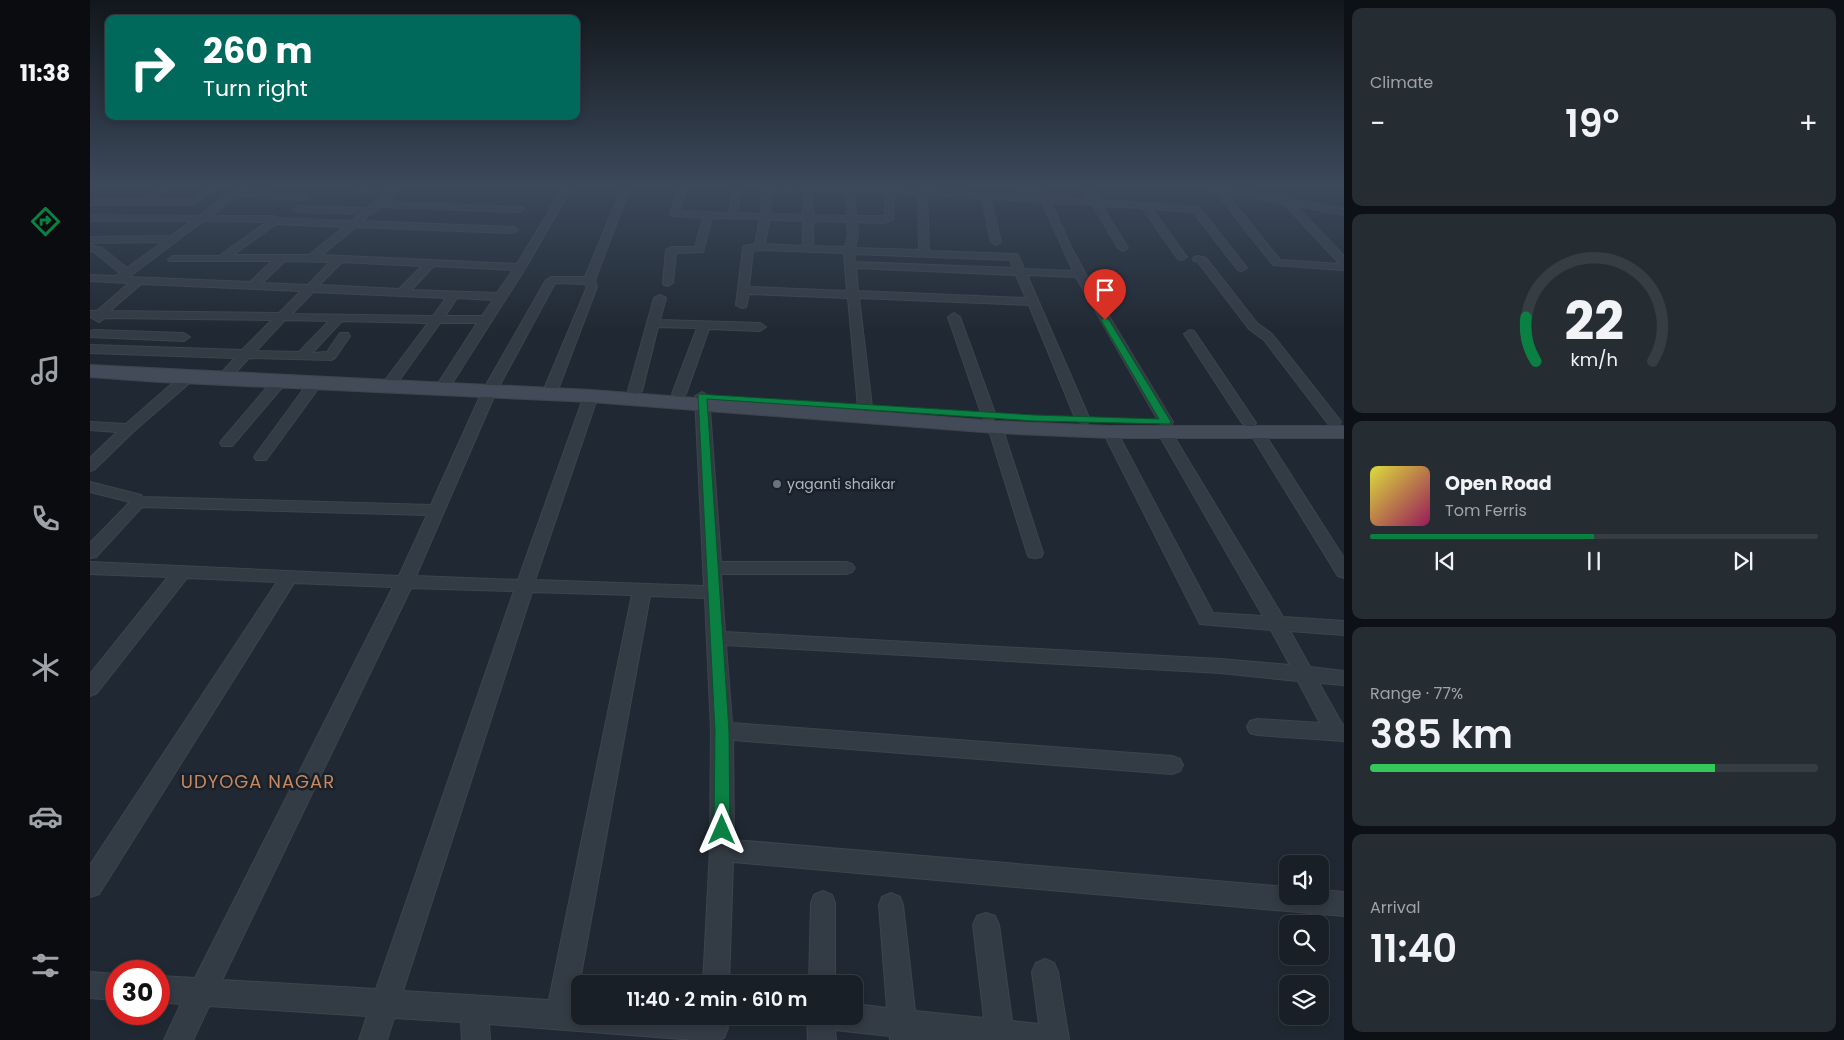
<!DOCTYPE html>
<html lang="en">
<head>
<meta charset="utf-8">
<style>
	body { margin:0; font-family:Poppins,sans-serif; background:#252c32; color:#f1f3f6; height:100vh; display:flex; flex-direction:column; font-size:19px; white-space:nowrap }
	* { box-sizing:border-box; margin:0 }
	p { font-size:16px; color:#9fa2a7 }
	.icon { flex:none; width:28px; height:28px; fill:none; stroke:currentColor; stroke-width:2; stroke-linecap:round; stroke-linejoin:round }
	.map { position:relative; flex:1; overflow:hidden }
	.sheet { display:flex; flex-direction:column; gap:8px; padding:8px; background:#0d1115; width:500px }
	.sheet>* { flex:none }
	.guide { position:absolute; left:15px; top:15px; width:475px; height:105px; border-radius:10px; box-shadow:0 2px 8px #0003,0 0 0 1px #363d43; background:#00695c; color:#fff; overflow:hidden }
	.fabs { position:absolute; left:1189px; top:855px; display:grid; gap:10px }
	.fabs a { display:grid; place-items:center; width:50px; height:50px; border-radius:10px; background:#181f26; box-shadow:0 2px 8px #0003,0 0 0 1px #363d43; font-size:25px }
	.speed { position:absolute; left:15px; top:960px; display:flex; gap:10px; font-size:25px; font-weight:700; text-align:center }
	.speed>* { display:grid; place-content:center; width:65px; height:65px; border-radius:50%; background:#181f26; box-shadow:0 2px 8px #0003,0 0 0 1px #363d43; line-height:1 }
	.speed .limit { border:8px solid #d22; background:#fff; color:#111 }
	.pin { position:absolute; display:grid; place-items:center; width:42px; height:42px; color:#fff; margin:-51px -21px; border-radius:50% 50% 50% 0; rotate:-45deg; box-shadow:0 0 5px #0007 }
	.pin .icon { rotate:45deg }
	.me { position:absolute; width:55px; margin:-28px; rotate:0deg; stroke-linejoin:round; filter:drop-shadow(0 0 4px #0008) }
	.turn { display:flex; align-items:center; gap:18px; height:105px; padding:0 15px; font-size:22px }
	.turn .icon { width:65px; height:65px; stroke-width:2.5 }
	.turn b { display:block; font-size:35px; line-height:42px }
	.big { font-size:38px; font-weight:600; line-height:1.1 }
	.sheet .widget { flex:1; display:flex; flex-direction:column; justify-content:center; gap:8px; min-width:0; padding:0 18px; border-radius:10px; background:#252c32 }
	.sheet .dial { align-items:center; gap:0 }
	.dial svg { height:130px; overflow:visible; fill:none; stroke:#363d43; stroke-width:7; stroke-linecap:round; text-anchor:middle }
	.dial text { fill:#f1f3f6; stroke:none }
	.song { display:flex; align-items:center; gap:15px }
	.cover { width:60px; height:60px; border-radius:8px; background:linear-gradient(135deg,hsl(60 70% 55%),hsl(330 70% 35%)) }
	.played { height:5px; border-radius:2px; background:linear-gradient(90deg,#0b8043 50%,#363d43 50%) }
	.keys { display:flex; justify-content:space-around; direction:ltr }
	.heat { display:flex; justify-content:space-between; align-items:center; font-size:28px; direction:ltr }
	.charge { height:8px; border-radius:4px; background:linear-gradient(90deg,#34c759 77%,#363d43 0) }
	.trip { position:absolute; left:481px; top:975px; width:292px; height:50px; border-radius:10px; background:#181f26; box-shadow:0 2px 8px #0003,0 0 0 1px #363d43; font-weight:600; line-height:50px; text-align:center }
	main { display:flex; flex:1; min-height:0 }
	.menu { display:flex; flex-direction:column; width:90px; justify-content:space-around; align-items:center; background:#0a0c0f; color:#9fa2a7 }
	.menu .icon { width:35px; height:35px }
	.menu .current { color:#0b8043 }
	.menu b { font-size:22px; color:#f1f3f6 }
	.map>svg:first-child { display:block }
</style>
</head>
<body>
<main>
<nav class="menu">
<b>11:38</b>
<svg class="icon current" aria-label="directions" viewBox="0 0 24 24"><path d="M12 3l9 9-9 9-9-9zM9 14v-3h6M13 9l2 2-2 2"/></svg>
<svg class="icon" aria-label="music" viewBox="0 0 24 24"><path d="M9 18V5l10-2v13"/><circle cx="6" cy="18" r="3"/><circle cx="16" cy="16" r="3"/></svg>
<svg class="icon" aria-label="phone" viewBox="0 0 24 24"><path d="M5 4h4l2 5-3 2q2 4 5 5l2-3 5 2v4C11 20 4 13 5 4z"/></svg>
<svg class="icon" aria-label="climate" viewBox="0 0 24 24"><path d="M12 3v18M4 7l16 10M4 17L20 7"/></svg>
<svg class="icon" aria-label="car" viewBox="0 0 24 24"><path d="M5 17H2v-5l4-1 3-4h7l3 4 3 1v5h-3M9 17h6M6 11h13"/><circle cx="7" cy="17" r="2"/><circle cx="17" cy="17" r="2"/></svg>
<svg class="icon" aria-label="filters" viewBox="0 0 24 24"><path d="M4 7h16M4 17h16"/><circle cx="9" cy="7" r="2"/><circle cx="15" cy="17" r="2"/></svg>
</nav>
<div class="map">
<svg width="1254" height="1040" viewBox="0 0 1254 1040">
	<rect width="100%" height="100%" fill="#202933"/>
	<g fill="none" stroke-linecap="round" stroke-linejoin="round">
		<g stroke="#3d444d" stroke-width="2">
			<path id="minor" d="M73,185H83L64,199H102L120,185H130L104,205H0V199H52Z
				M151,185H161L155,191L214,194L218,197L214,200L148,196L121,216H183L187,218L261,221L270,214L209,212L204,209L209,206L277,208L299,190L225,188L221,185H315L296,202L433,207L435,209L430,212L290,207L272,221L423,227L428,230L423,233L266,227L232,255L427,264L475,185H483L436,267L361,385L356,386L349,382L387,323H350L308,382L303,383L296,379L338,323L252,321L222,353L237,352L250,333H258L260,336L245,358L241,360L159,358L143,375L138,376L132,372L145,358L0,353V345L152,350L182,320L15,318L9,322L0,317V311H7L39,283L0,281V275L25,276L30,273L4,252L0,251V245L12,248L37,268L73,242L0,243V237L81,236L101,221H0V215L109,216ZM113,221L177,222L129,256H83L78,259L79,261H182L160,282L39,277ZM186,224L254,227L219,255H143ZM195,261L240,262L218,285L172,283ZM252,262L332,266L309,289L229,285ZM344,266L423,270L407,293L321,290ZM51,284L211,291L189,313L20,311ZM223,292L356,298L343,316L202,314ZM367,298L403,300L392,316H355ZM195,320L239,321L209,352L166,351Z
				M533,185H541L505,280L507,287L469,387L462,391L455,387L497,287L495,284L465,283L406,392L326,576L428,580L494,396L501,392L508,396L445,580L614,586L605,396L612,392L619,396L631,562H756L762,564L765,568L762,572L756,574H631L635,632L1130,659L1200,665L1181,630L1110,624L1013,432L1015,429H1025L1027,432L1123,613L1173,616L1068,433L1070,430H1080L1193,617L1254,621V635L1200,631L1220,667L1254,671V685L1229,683L1252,724L1254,725V741L1167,735L1160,733L1157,727L1160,721L1167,719L1230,723L1208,681L1130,673L636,645L642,723L1082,756L1090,759L1093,765L1090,771L1082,774L643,740L644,840L1198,887V896H1230V890L1254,892V916L643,862L639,984H613L620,850L621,731L615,598L560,596L486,1002H490V1016H629L634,1018L638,1028L634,1038L628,1040H604L399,1024L400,1040H372L371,1022L304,1018L297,1040H269L277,1016L119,1006L103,1040H74L91,1004L69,1002V976L105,978L303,587L204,583L9,894L0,897V865L187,582L97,578L7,693L0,696V674L78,577L0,574V562L309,576L337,515L52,507L6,557L0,558V543L40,502L0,492V482L51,495L53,497L341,505L392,392L456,280L461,277H495ZM321,588L424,591L286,989L132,980ZM442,592L542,595L459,1000L313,991Z
				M589,185H597L590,211L639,213L642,185H650L648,213L671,214L673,185H763L795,188V185H803V188L829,190L835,185H843L839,190L949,197L947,191L923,190L919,187L920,185H950L953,186L958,197L999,200L991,185H999L1009,200L1109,207L1157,268L1152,271L1148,270L1103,212L1062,209L1097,257L1092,260L1088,259L1052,208L1012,206L1038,248L1033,251L1028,248L1003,205L961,203L982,249L1014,308L1083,422L1081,425H1071L1069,422L986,277L937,275L1000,420L998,423L993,424L986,420L939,305L769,298L782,407L775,411L768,407L758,298L659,294L656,307L652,308L646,305L653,248L654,246L665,244L670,219L622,218L613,252L586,253L583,283L578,286L574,285L573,283L576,250L581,247H605L613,218L582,216L580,214ZM681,189L714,190L713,215L680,214ZM722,190L755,191L757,216L723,215ZM764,191L795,193V216H766ZM804,193L828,195L829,250L765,248L768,235L767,222L793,223L803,220ZM837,195L892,199L901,242L906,245L911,242L901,199L952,202L983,271L934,269L928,255L924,254L839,251ZM679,220L713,221V246L675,244ZM723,221L757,222L758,235L755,247L723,246ZM670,250L754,253L757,291L659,287L663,251ZM764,254L920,260L923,268L765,262ZM766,268L926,275L936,298L768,291Z
				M1102,185H1121L1254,209V215L1206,206L1254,256V270L1183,265L1125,191ZM1136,193L1194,204L1250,264L1190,260Z
				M1108,256L1116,258L1167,323L1182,334L1249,419L1251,422L1249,425H1239L1174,340L1159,329L1108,262L1104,261L1103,259L1104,257Z
				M570,295L576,298L570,320L670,323L676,327L670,331L619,329L596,394L589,398L582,394L607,328L568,327L552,391L545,395L540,394L538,391L564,298Z
				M864,313L870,317L906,416L904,419H894L892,416L858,317Z
				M4,330L94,333L100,337L94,341L0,337V331Z
				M1100,330L1104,331L1166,423L1164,426L1159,427L1152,423L1094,334Z
				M98,373L103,374L105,377L103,380L44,431L5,469L0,471V458L27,432L0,430V422L36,424L93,374Z
				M190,377L195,378L197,381L195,384L142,446H132L130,443L132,440L185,378Z
				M226,378L233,382L176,460H166L164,457L166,454L221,379Z
				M905,423L910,424L912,427L953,553L951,557L945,558L939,557L937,553L898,427L900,424Z
				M1167,429L1172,430L1174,433L1254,558V578L1248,576L1160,433L1162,430Z
				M733,891L742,895L745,903V984H719L721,903L724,895Z
				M801,893L810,897L813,905L825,1011L894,1018L883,925L887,916L896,913L905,916L909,925L922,1021L949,1024L942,972L946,963L955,959L964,963L968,972L979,1040H800V1036L745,1030L746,1040H718L717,1016H765V1004L797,1008L789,905L792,897Z
				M0,972L26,974V1000L0,998Z"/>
		</g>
		<g stroke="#3d444d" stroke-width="2">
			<path id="secondary" d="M0,365L501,390L905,421L1020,426H1254V438H1020L905,433L501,402L70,382L0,377Z"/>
		</g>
		<use href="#minor" fill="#333b44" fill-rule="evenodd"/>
		<use href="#secondary" fill="#424b57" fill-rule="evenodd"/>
	</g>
	<linearGradient id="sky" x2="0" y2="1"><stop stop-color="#12171c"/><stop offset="0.56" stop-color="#3c495b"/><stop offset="1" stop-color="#3c495b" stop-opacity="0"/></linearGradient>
	<rect width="1254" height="331" fill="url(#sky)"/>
	<path fill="#0b8043" stroke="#07532c" d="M1015,317L1019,320L1081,422L1079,424L944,421L617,399L639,731L640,830L638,835L632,837L626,835L624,830L625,731L608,394L944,415L1069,419L1011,320Z"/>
	<circle fill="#6b7280" stroke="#192028" stroke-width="2" cx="687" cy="484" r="5"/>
	<g text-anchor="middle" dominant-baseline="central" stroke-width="5" stroke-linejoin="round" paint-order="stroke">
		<g font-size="14" fill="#adb6c1" stroke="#192028" text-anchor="start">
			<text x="697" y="484">yaganti shaikar</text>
		</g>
		<g font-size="18" letter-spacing="1" fill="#c88861" stroke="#192028">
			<text x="168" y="781">UDYOGA NAGAR</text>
		</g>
	</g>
</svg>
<div class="fabs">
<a><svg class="icon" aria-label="sound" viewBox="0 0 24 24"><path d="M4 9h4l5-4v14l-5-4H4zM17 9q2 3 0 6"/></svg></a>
<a><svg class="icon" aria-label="search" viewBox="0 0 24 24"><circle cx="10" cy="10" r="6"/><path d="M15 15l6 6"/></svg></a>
<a><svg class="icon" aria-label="layers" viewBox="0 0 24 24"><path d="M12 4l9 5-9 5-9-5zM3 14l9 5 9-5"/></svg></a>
</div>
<div class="speed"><div class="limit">30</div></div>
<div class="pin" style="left:1015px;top:320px;background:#d93025"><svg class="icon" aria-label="arrive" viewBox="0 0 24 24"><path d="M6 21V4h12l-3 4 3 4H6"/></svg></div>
<svg class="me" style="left:632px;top:830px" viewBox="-20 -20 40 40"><path d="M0-17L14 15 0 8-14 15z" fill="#0b8043" stroke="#fff" stroke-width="4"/></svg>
<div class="trip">11:40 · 2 min · 610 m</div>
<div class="guide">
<div class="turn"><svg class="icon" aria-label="right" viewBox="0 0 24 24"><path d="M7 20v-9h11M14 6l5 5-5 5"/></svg><div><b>260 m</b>Turn right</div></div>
</div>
</div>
<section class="sheet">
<div class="widget"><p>Climate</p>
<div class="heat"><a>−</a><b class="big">19°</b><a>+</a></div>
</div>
<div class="widget dial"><svg viewBox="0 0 100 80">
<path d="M14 69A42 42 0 1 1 86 69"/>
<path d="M14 69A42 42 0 0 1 8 42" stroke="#0b8043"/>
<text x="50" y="56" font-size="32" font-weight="700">22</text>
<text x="50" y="72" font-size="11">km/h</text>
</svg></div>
<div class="widget">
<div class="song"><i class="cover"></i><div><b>Open Road</b><p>Tom Ferris</p></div></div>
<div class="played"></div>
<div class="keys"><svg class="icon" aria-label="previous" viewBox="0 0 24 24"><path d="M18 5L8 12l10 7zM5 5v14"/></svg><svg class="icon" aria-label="pause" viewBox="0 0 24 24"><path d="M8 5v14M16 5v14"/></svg><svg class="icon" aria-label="next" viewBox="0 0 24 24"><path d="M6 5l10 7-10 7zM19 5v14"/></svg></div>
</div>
<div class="widget"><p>Range · 77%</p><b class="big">385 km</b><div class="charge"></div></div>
<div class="widget"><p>Arrival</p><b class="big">11:40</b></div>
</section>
</main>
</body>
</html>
